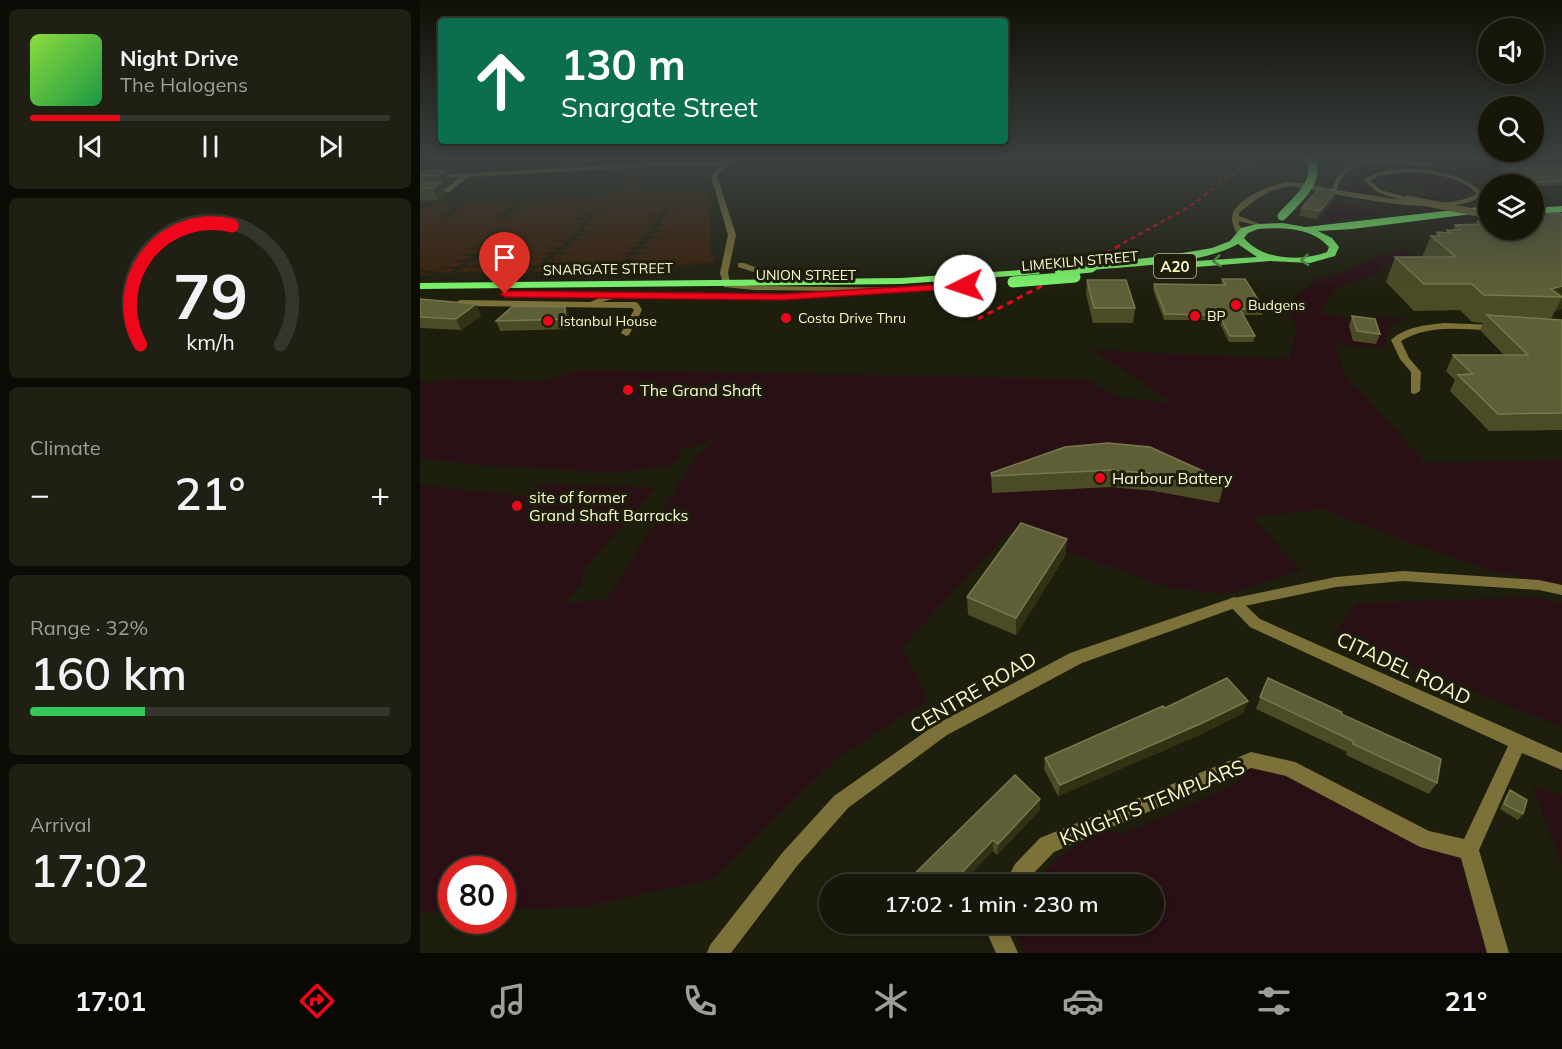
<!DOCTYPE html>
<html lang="en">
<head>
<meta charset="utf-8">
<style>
	body { margin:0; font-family:Mulish,sans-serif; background:#1f1f13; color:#f1f3f6; height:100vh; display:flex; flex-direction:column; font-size:22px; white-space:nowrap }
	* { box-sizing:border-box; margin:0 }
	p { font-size:20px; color:#9e9f9c }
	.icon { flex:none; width:33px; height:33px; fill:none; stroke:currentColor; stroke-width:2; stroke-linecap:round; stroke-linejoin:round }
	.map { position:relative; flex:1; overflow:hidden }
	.panel { display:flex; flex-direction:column; gap:9px; padding:9px; background:#0c0c06; width:420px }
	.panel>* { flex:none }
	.banner { position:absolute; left:18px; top:18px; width:570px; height:126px; border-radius:6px; box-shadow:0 3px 9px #0003,0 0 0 2px #35352b; background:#0b6e4f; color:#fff; overflow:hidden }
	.tools { position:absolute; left:1058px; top:18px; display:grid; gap:12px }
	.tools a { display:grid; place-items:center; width:66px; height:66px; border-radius:50%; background:#16160a; box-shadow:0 3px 9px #0003,0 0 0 2px #35352b; font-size:30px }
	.speed { position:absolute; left:18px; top:856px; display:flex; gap:12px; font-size:30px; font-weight:700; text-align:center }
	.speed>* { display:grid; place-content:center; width:78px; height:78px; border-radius:50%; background:#16160a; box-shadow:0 3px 9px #0003,0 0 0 2px #35352b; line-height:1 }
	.speed .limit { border:9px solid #d22; background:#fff; color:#111 }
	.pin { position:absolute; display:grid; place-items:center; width:51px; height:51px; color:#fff; margin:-62px -26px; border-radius:50% 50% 50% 0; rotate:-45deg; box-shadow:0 0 6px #0007 }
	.pin .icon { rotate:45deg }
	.me { position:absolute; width:66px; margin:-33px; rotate:266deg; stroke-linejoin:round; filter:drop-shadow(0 0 4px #0008) }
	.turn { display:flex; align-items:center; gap:21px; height:126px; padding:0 24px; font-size:27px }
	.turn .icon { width:78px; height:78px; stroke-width:2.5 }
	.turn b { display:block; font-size:42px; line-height:51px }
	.big { font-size:45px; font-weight:600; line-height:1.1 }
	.panel .card { flex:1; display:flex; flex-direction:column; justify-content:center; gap:9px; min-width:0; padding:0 21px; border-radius:9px; background:#1f1f13 }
	.panel .dial { align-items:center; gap:0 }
	.dial svg { height:156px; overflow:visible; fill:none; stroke:#35352b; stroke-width:7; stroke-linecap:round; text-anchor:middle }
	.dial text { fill:#f1f3f6; stroke:none }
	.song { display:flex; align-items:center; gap:18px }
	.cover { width:72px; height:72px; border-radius:9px; background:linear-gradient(135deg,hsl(90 70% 55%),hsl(140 70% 35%)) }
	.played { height:6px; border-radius:3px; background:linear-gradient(90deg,#ef061a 25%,#35352b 25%) }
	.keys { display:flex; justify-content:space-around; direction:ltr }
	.heat { display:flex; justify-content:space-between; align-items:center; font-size:33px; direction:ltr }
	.charge { height:9px; border-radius:4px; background:linear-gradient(90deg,#34c759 32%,#35352b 0) }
	.trip { position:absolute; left:399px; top:874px; width:345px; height:60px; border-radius:30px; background:#16160a; box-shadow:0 3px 9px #0003,0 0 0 2px #35352b; font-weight:600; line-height:60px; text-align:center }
	.menu { display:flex; height:96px; justify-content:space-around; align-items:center; background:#090904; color:#9e9f9c }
	.menu .icon { width:42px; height:42px }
	.menu .current { color:#ef061a }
	.menu b { font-size:27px; color:#f1f3f6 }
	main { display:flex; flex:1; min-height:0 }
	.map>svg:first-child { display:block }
</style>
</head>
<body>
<main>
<section class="panel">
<div class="card">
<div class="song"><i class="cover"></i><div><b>Night Drive</b><p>The Halogens</p></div></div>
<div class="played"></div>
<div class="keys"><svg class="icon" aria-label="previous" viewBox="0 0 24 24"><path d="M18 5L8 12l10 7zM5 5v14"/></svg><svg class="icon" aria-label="pause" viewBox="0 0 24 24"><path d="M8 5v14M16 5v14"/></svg><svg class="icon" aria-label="next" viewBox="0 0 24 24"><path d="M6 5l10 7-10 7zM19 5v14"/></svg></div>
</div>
<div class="card dial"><svg viewBox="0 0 100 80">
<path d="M14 69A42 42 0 1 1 86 69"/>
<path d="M14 69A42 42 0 0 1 61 8" stroke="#ef061a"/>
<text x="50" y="56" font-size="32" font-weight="700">79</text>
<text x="50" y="72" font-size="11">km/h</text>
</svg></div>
<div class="card"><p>Climate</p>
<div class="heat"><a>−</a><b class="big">21°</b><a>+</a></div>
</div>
<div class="card"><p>Range · 32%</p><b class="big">160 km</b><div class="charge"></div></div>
<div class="card"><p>Arrival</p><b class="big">17:02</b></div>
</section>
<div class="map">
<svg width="1142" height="953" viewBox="0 0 1142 953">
	<rect width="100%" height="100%" fill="#1e1e0d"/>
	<path fill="#281015" d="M956,165L1013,167L1038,174H1056L1047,165H1052L1080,184H1068V187C1037,171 967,156 935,177V180L945,189L969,199L936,193L929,187L933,174Z
		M985,172C1001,173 1047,176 1051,193L1040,199L1009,200L1018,195C1009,181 971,179 956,181L960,175Z
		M914,202L969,213L901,222Z
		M988,249L993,263L972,266L964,264L960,273L917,287L900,313L926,318H986L968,327L964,348L916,345L923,372L1005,463L1142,460V584L1075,572L981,539L878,477L977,538L902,509L832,517L881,571L809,594L754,589L589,532L482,647L508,700L417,758L293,879L163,907L83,910L82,870H32L31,912L0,913V485L105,496L123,484L235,488L164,569L162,584L145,604L187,599L276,457L297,440L258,451L262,456L252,465L192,473L51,464L0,458V381L12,383L23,380L90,379C114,387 139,376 162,370L666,379L700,398L754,403L673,350L869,359L877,328L866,306L897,279L927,271L955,257Z
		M1118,597L1142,603V727L913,636L936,603Z
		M831,763L861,775L1007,848L1037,851L1066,953H604L592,924H734V885H613L637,859L682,827L700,835L817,784L823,769Z
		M1113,787L1142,795V866Z"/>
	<path fill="#3a200a" d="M211,160H229L226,163L219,192L276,189L279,193L286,192L292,202L289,208L291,255H294L295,262L193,275H0V210L16,204L203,193L212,165Z"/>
	<path fill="#1e1e0d" d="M179,195L103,201H115L97,203L95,207L111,206L93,209L90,212L106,211L88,214L85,217L100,218L66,220L81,217L82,215H71L84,214L86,210L75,211L88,209L91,205L80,206L93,204L95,201L41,204L39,207H47L38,208L35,211H42L30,214L40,215L27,216L25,219L36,220L9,221L21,220L22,217L10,218L23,216L25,214L14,215L27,213L28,211H20L30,210L32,208H24L38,203Z
		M261,207L247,209L245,213H260L244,214L242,218H258L242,219L240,224L255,223L239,225L236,230L252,231L235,232L231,236L246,237L229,239L226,242L237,243H224L221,247L233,248L219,249L216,252L228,254L213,255L210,259H222L208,261L204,264L217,265L201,266L196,272L293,261L194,274L12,275L0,272V270L30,273L36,269L19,268L39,266L45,262L28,261L48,259L53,256L37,255L57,253L61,249H46L65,247L69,244H53L72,242L80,236L66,234L106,233L87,235L82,240H96L78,242L74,246H88L69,248L65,252L81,253L61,254L56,258L72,260L52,261L46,265L62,267L42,268L37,272L108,273L114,267H100L119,265L125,260H109L127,258L131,254H119L134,252L138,249L123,248L141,247L146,242L131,241L148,240L154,235H139L156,234L161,227H139L161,226L166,220L145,219L167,218L171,213L150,212L194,210L175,212L172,217L191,216L171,218L167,224L186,223L166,225L162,231H181L161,232V234H176L159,235L154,239L169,240L152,241L147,246L161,247H144L139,252L154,254H136L131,259L147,260L128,261L123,265L139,267H119L112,272L191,273L196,266H180L198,265L202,260H190L205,259L208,255L196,254L211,252L213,249L202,248L216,247L219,243H207L221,242L224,238L210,236H226L230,231H216L230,230L234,226L219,225L233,224L237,220L222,219L238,218L240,215L224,214L239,213L242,209H227Z"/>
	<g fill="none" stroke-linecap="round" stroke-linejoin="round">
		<path fill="#7c7239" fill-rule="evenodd" d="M307,160H313L297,176L316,235L308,273L310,283L334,286L488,288L492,290L491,292L334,290L304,287L300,273L308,235L291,176L301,166H244L48,177L29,192L0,194V190L25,189L40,177L0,180V176L244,162H304Z
			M956,160L1004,163L1001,160H1008L1013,165L1010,167C988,164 944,156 926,173C921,177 919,184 917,190L981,200L957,192L944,180C971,159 1043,168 1064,195C1028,222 916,193 871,186C849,189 836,199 819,213V216L842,225V227L819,221V225L825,233L821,235H818C814,228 810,220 813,213C819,198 854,183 869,182C883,182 898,187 912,189C919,167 934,161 956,160ZM988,172C1011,174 1041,175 1057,194C1036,205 1012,203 989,200V198L961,190L950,181L958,176Z
			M318,263H324L351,273L399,279L403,281L399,283L350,277L318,267Z
			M195,292L198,293V297L182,302H215L218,303L222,310L209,335L206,336L201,333L214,310L212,308L40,306L36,303L40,300L170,302Z
			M1024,323L1075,325L1080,328L1075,331C1043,329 1009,324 981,341L989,358L1001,372L1000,391L995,394L991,393V372L980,359L971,340C985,327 1005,325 1024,323Z
			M814,597L819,599L840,619L1142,753V770L1102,753L1059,850L1089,953H1067L1041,858L1000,847L866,776L831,768L634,852L609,878L605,885H584L595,864L620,838L831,752L875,762L1009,831L1044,839L1088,746L830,627L807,603L809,599Z
			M563,924H585L598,953H576Z"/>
		<path fill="#7c7239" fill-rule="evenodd" d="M983,571L1119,580L1142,585V595L1119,590L983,581L916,587L815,608L662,663L527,735L428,808L377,866L311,953H287L290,945L363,852L414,796L515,725L650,653L809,599L916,577Z"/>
		<path fill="#7efa6d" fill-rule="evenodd" d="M1068,206V212L932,229L898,231L912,238L919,247L915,256L890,263L850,261L776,267L771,264L776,261L837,257L818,244C783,264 712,266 671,270L666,267L671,264L745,256L792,248L810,241L821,228L837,224L862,223L886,227ZM838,229C861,227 892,227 909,247L907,252C881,262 842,260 824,238L828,233Z
			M1142,206V212L1113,214V208Z
			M615,269L620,272L619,274L481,284L0,289V283L481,278Z
			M463,288L469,291L467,293L362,300L207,298L201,295L207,292L362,294Z"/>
		<path stroke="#ef061a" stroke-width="2" stroke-dasharray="4.5 4" stroke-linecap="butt" d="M696,247L769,207L819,169L841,160"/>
		<path stroke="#ef061a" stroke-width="3" stroke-dasharray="6 5" stroke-linecap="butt" d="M558,319L699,246"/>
		<path stroke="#7c7239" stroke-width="7" d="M987,199L1068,215"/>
		<path stroke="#7efa6d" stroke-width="9" d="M862,216C876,201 900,182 891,160"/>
		<path stroke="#7efa6d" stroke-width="11" d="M640,270L671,267
			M593,282L655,277"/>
	</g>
	<path fill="#4b4c25" d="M1081,162L1142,167V185L1113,186V184H1098L1092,182L1079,165Z
		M26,170L31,181L24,187H22L26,194L18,200L0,201V171Z
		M916,191L914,198L897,219L879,216L882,208Z
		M1142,214V309L1135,311L1131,319L1142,320V430L1069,431L1030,391L1035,380L1026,371L1033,355H1084L1060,330L1063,323L1052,322L1040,310L994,311L966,282L975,257H1002L1011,236H1015L1017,232L1025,233L1027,230H1033L1035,225H1055L1057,221H1068V230Z
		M802,279L844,309L842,315H823L835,336L833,342H809L798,320H744L733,290L734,284L801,285Z
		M667,280L715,308L713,323H673L666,294Z
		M0,299L61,316L41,330L0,328Z
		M145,307L149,316V329L80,331L76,321Z
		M932,316L960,334L956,344L933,341L929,326Z
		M645,447L805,481L799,503L734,491L691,487L572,493L571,473Z
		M647,539L645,556L596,635L548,615L547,597Z
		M848,678L921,714L1017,783L1009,794L926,755L927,752L836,709Z
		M828,701L823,713L777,736L638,796L624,769L625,758L745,708Z
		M1090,790L1103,814L1098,820L1080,809L1086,796Z
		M620,799V810L577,855L573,851L483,885Z"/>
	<path fill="#313214" d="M26,170L31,181L24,187L19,175Z
		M20,183L26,194L18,200L13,188Z
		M916,191L914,198L897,219L900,211Z
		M1142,286V297L1131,289Z
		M1142,297V309L1135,311Z
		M56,304L61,316L41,330L36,319Z
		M145,307L149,316V329L145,319Z
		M647,539L645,556L596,635V618Z
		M828,701L823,713L777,736L638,796L640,785Z
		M620,799V810L577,855L578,844Z
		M573,840V851L541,885H530Z"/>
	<path fill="#5f5f37" stroke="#78774e" stroke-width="1.5" d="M1081,162L1140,165L1142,167V181L1104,183L1094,178Z
		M26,170L19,175L0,176V171Z
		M20,183L13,188L0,189V184Z
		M899,188L916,191L900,211L882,208Z
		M1140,213L1142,214V286L1131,289L1142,297L1064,295L1052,284H1004L975,257H1036L1011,236H1020L1017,232L1030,233L1027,230H1041L1035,225L1063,224L1057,221H1068V230H1113V214Z
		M802,279H825L844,309H820L835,336H810L799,315L745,314L734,284L806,285Z
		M667,280H706L715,308H674Z
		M0,299L56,304L36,319L0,317Z
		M93,306L145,307V319L76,321Z
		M1067,315L1142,320V413L1078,414L1038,375L1053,374L1033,355H1108Z
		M932,316L955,319L960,334L937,331Z
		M688,443L730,447L805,481L803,486L737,474L693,470L572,476L571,473L645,447Z
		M601,523L647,539L596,618L547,597Z
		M807,678L828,701L780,724L640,785L625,758L743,706L745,708Z
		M848,678L922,712L921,714L1021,759L1017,783L933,744V741L840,697Z
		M595,775L620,799L578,844L573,840L530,885H483Z
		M1090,790L1107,800L1103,814L1084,804Z"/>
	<defs><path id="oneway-chevron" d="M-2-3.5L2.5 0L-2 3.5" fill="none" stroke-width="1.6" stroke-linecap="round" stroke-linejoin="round" transform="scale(1.5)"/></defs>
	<g stroke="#539742">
		<use href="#oneway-chevron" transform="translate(885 260) rotate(177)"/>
		<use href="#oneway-chevron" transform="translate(797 261) rotate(173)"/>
	</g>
	<linearGradient id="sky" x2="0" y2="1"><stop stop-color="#101007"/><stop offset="0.54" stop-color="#3b4140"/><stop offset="1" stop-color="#3b4140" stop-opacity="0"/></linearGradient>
	<rect width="1142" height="294" fill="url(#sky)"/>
	<path fill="#ef061a" stroke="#9b0411" stroke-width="1.5" d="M545,283L550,286L548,288L362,300L85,297L80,294L85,291L362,294Z"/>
	<g fill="#ef061a" stroke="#1e1e0d" stroke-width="2">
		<circle cx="816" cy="305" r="6"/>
		<circle cx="775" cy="316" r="6"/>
		<circle cx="366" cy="318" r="6"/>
		<circle cx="128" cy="321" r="6"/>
		<circle cx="208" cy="390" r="6"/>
		<circle cx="680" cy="478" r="6"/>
		<circle cx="97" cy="506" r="6"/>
	</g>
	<g text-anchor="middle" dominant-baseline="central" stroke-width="6" stroke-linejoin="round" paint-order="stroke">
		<g font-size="14" fill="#fefacb" stroke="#1e1e0d">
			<text transform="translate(660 261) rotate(-5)">LIMEKILN STREET</text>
			<text transform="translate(188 269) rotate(-1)">SNARGATE STREET</text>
			<text x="386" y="275">UNION STREET</text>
		</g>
		<g font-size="14" fill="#fefacb" stroke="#1e1e0d" text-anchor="start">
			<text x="828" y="305">Budgens</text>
			<text x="787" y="316">BP</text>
			<text x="378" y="318">Costa Drive Thru</text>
			<text x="140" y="321">Istanbul House</text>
		</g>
		<rect fill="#1e1e0d" stroke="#bbb892" stroke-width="1.5" x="734" y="254" width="42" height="24" rx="4.5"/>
		<g font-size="15" font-weight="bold" fill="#fefacb">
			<text x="755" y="266">A20</text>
		</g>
		<g font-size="16" fill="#fefacb" stroke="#1e1e0d" text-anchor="start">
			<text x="220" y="390">The Grand Shaft</text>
			<text x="692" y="478">Harbour Battery</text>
			<text x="109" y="497">site of former<tspan x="109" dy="18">Grand Shaft Barracks</tspan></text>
		</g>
		<g font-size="20" fill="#fefacb" stroke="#1e1e0d">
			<text transform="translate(984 668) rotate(25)">CITADEL ROAD</text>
			<text transform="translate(553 692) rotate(-30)">CENTRE ROAD</text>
			<text transform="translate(732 802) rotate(-22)">KNIGHTS TEMPLARS</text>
		</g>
	</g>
</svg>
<div class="tools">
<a><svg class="icon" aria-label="sound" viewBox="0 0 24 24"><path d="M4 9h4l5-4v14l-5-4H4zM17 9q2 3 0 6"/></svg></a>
<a><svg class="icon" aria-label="search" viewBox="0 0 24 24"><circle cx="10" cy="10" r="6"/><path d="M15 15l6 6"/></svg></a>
<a><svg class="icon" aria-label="layers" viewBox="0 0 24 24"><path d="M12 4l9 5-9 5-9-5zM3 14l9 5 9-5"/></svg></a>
</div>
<div class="speed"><div class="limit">80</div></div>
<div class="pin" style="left:85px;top:294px;background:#d93025"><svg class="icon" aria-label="arrive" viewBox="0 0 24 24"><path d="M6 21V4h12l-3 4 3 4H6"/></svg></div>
<svg class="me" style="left:545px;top:286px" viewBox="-20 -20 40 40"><circle r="19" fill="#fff"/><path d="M0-13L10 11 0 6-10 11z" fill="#ef061a"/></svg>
<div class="trip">17:02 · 1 min · 230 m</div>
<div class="banner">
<div class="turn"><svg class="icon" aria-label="ahead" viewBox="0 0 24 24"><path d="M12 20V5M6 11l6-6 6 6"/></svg><div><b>130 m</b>Snargate Street</div></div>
</div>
</div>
</main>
<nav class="menu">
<b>17:01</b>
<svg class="icon current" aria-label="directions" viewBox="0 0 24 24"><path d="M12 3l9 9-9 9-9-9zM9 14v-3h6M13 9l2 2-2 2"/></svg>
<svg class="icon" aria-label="music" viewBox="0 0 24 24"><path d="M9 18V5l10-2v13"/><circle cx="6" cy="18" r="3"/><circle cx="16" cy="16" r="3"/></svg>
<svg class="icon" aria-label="phone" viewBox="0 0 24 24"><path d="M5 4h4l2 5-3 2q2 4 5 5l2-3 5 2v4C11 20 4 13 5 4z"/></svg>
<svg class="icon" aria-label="climate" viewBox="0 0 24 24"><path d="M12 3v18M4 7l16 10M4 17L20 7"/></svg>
<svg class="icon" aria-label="car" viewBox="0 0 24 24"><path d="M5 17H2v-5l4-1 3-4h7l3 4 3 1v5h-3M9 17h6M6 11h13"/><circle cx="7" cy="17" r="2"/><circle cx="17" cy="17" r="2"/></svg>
<svg class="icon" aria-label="filters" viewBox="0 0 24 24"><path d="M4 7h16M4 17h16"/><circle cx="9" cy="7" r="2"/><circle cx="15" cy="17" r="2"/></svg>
<b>21°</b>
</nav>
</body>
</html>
